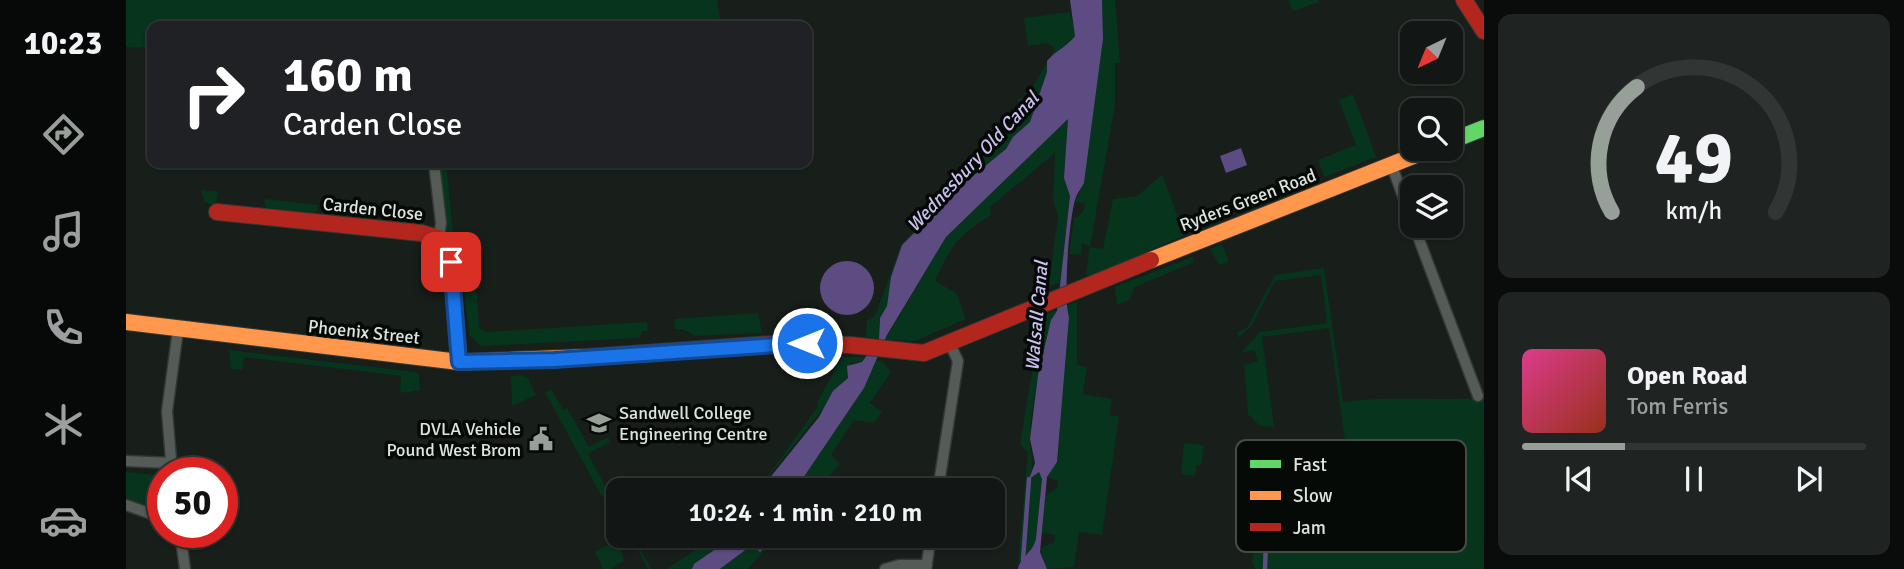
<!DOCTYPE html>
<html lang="en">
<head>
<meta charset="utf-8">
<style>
	body { margin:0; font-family:Signika,sans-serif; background:#1f2322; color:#f1f3f6; height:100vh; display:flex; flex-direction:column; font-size:26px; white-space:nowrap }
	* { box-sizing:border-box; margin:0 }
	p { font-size:23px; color:#9c9fa0 }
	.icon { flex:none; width:38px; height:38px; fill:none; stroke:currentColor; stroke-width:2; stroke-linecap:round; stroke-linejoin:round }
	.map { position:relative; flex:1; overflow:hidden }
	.details { display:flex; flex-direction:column; gap:14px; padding:14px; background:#0a0c0b; width:420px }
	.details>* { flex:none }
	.hud { position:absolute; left:21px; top:21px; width:665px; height:147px; border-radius:14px; box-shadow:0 2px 5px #0004,0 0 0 2px #313534; background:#202124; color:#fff; overflow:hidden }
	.needle { width:46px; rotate:223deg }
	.controls { position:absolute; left:1274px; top:21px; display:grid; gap:14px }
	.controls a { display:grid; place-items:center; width:63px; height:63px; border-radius:14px; background:#121614; box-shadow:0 2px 5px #0004,0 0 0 2px #313534; font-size:35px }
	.speed { position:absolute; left:21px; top:457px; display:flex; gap:14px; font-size:35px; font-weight:700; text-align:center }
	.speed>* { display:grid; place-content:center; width:91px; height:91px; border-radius:50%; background:#121614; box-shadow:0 2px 5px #0004,0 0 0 2px #313534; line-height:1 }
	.speed .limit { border:10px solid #d22; background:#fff; color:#111 }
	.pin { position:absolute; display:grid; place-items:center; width:60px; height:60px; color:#fff; margin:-30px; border-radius:14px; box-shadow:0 4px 10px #0006 }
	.me { position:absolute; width:77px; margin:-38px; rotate:270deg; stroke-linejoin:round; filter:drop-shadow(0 0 5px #0008) }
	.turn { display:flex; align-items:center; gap:24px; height:147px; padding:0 21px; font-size:32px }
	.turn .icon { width:91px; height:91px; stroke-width:2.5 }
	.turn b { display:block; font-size:49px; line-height:60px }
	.details .tile { flex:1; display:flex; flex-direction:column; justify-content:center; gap:10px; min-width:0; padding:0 24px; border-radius:14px; background:#1f2322 }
	.details .dial { align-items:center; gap:0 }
	.dial svg { height:182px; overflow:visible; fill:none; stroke:#313534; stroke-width:7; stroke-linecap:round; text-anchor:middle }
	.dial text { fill:#f1f3f6; stroke:none }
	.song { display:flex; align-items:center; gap:21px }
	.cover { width:84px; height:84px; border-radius:10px; background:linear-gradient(135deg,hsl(330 70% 55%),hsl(10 70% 35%)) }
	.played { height:7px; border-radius:4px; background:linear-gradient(90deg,#979f99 30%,#313534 30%) }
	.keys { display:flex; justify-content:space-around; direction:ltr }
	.trip { position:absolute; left:480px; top:478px; width:399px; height:70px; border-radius:14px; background:#121614; box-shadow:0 2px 5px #0004,0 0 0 2px #313534; font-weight:600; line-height:70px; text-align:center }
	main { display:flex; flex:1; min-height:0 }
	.tab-bar { display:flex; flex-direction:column; width:126px; justify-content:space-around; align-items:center; background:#070908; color:#9c9fa0 }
	.tab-bar .icon { width:49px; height:49px }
	.tab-bar .on { color:#979f99 }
	.tab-bar b { font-size:32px; color:#f1f3f6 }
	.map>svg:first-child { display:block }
</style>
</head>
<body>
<main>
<nav class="tab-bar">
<b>10:23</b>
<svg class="icon on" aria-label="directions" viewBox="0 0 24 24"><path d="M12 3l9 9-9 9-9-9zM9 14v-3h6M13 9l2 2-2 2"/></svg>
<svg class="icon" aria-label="music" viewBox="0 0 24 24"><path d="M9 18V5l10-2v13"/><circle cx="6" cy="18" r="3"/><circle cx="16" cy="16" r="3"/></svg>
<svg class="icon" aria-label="phone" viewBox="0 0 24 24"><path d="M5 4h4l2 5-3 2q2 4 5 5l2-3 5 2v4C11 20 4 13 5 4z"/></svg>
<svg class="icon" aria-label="climate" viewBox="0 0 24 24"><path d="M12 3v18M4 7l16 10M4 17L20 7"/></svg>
<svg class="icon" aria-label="car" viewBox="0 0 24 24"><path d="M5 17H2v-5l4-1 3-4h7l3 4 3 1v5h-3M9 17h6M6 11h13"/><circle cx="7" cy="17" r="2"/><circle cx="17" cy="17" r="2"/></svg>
</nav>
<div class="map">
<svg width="1358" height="569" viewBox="0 0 1358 569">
	<rect width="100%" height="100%" fill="#181e1a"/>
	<path fill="#06341d" d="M0,0H591L595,26H26V48L0,47Z
		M976,0H989L994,63H989V105L964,247L977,249L987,199L1011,196L1036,175L1059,235L963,277L960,274L964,247L956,243L955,255L943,254L948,217C955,217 959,210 959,203L949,202L958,183L977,39Z
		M1162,0H1192L1193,2L1167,11Z
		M944,12L950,36C942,46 930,50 921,61V72L904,122L887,137L880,149L842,180L776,245L765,277L761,306L753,322V339L740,337L741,321L749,316L775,245L891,115L892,99L900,98L929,49L922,43L902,46L898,18Z
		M1227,94L1250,157L1198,177L1192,160L1230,145L1213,100Z
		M942,119L938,178L944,196L935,282L923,286L932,215L927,200L929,153L864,207L865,215C831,236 826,245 809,281L830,293L840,319L789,341L759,340L820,237Z
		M312,163H320L327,231L321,235Z
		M75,190L92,192L90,207L78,201Z
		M138,199L192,205V209L189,213L140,208Z
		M1096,244L1103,261L1093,265L1084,249Z
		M344,252L346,280H350L353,327L360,332L521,322L522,331H517L513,338L355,346L343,335L334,253Z
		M1066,257L1068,262L1009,287L1003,300L991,305L989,287Z
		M1198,268L1217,402C1265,396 1310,401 1358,398V569H1129L1126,563L1131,527L1225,520L1222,490L1226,489L1203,328L1136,337L1148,427L1134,426L1122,414L1118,365L1132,361L1128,350L1115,353L1134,332L1201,323L1195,275L1149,281L1126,325L1113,338L1111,332L1121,328L1149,275Z
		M951,302V365L961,367L957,394L986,399L984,415L993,416L976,535L953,532L948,567L921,569L914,549L928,542L929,535L916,533L919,496L931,488L932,481L921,477L931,462L943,317L940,306Z
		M932,310C916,348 907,393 904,436C903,454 911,458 903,478L913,472L916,479L909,547L892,564L902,453L894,444L913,330L911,317Z
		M632,313L636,333L569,336L557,329H549L548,319Z
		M103,350L290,372L293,375L294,390L277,393L274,390L275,376L118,357L116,370L105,369Z
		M716,357H740L736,362L725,363L722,378L632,490L692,406L691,403Z
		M749,360L757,362L765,372L744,403L756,412L748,423L728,420L705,455L714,464L691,490H669L733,396Z
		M396,375L402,378L410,395L386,406L385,376Z
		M426,390L437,410L441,408L463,447L482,437L484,442L462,454L483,493L476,497L419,392Z
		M1058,443L1078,445L1075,465H1071L1069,476L1055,474Z
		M0,472L31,475L36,480L37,511L0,498Z
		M498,536H507L525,569H522L506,538L494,547L498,561L485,569H477L469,552Z
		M590,536H605L579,559L568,564L566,569H541Z
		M635,536H651L622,569H594L626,545L632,550Z"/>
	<path fill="#5c4c81" d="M944,0H976L977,39L958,183C956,187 952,192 950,197C943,216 937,299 943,317L931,462L921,477L914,552L921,569H892C894,557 908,552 910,538L916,479L913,472L903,479L909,463L904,439L912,375L925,320L931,311L935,277L944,196L938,178L942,119L820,237L761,335L738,388L669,490H634L693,417L707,391L722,378L721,366L736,362L753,339L754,318L761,306L765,277L776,245L842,180L880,149L887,137L904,122L921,72V61C930,50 942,46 949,36Z
		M1115,148L1121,165L1100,173L1094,156Z
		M694 288a27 27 0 1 1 54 0a27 27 0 1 1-54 0Z
		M605,536H635L641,545L634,552L626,545L594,569H566L568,564C577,558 599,543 605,536Z"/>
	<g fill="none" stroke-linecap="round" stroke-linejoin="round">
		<path stroke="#5c4c81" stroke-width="4.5" d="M897,560L903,479
			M1139,569L1140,540"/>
		<g stroke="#333834" stroke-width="13">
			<path id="street" d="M308,163L315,223L313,238
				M1265,164L1286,220
				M1288,226L1352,396
				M0,461L45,463
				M46,472L41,411L52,330
				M812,490L832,361L823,342
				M0,505L37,518
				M54,532L59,569
				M759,569L773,565H801
				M800,569L805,536"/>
		</g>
		<g stroke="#333834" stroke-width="18">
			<path id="fast" d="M1325,141L1358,128"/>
		</g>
		<g stroke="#333834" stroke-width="18">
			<path id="slow" d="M1025,260L1305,149
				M0,322L333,362L463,357"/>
		</g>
		<g stroke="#333834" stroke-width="18">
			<path id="jam" d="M1338,0L1358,31
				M91,212L295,233L312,238L325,262L333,362
				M463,357L660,343L724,345L798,353L1025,260"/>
		</g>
		<use href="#street" stroke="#555b57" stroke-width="10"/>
		<use href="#fast" stroke="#63d668" stroke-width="16"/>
		<use href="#slow" stroke="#ff974d" stroke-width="16"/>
		<use href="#jam" stroke="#b3261e" stroke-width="16"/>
	</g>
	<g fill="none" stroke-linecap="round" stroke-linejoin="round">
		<g stroke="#114b97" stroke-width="18">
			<path id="route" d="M325,262L333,362L428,360L681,343"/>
		</g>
		<use href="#route" stroke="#1a73e8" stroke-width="12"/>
	</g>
	<defs>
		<g id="university-bare" transform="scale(1.89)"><path d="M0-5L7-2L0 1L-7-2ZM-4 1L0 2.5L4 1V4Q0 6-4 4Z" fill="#979f99" stroke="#050a06" stroke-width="2.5" paint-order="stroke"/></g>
		<g id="civic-bare" transform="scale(1.89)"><path d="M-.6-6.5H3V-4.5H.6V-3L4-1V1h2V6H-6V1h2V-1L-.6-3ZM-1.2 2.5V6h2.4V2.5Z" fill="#979f99" stroke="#050a06" stroke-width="2.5" paint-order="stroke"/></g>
	</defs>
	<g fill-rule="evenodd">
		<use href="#university-bare" x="473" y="423"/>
		<use href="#civic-bare" x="415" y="439"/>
	</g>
	<g text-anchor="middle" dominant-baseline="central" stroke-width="7" stroke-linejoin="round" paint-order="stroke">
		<g font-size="18" fill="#dbe4de" stroke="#050a06">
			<text transform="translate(1122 200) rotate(-21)">Ryders Green Road</text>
			<text transform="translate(247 209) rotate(6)">Carden Close</text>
			<text transform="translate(238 332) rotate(6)">Phoenix Street</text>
		</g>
		<g font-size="18" fill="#dbe4de" stroke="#050a06" text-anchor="start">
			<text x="493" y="413">Sandwell College<tspan x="493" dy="21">Engineering Centre</tspan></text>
			<text x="395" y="429" text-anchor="end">DVLA Vehicle<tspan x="395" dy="21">Pound West Brom</tspan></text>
		</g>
		<g font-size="19" font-style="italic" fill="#ccbff2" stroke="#050a06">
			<text transform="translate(847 162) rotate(-47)">Wednesbury Old Canal</text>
			<text transform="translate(911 316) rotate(-85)">Walsall Canal</text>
		</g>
	</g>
	<rect x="1110" y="440" width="230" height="112" rx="10" fill="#050a06" stroke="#454b47" stroke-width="2"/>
	<rect x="1124" y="460" width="31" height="8" fill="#63d668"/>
	<rect x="1124" y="491" width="31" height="9" fill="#ff974d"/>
	<rect x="1124" y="523" width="31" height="8" fill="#b3261e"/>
	<g font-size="19" fill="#dbe4de">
		<text x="1167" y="471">Fast</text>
		<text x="1167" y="502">Slow</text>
		<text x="1167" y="534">Jam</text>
	</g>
</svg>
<div class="controls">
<a><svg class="needle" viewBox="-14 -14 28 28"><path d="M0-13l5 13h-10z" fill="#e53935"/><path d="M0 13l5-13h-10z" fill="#9c9fa0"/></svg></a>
<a><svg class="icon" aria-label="search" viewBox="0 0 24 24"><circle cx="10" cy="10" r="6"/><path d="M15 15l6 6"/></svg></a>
<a><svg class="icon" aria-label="layers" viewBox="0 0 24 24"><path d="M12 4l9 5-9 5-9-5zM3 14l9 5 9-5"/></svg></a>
</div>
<div class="speed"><div class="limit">50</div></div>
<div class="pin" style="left:325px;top:262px;background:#d93025"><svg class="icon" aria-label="arrive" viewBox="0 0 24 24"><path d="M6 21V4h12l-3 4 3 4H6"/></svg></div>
<svg class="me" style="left:681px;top:343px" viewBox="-20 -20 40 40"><circle r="17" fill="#1a73e8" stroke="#fff" stroke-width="3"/><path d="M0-11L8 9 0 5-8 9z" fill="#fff"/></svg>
<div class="trip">10:24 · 1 min · 210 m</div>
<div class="hud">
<div class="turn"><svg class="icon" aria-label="right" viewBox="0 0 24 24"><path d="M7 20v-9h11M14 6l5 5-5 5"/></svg><div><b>160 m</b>Carden Close</div></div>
</div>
</div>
<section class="details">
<div class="tile dial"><svg viewBox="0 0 100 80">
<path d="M14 69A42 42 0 1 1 86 69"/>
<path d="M14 69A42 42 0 0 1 25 14" stroke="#979f99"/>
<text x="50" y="56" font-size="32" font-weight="700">49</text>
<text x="50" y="72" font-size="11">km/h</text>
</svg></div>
<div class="tile">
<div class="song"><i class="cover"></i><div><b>Open Road</b><p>Tom Ferris</p></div></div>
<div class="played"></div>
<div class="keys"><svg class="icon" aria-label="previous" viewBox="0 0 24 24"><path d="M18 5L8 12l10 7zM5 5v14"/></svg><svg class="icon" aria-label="pause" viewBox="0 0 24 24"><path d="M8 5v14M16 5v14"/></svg><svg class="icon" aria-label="next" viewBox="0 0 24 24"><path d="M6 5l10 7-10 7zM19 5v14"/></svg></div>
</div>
</section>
</main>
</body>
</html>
